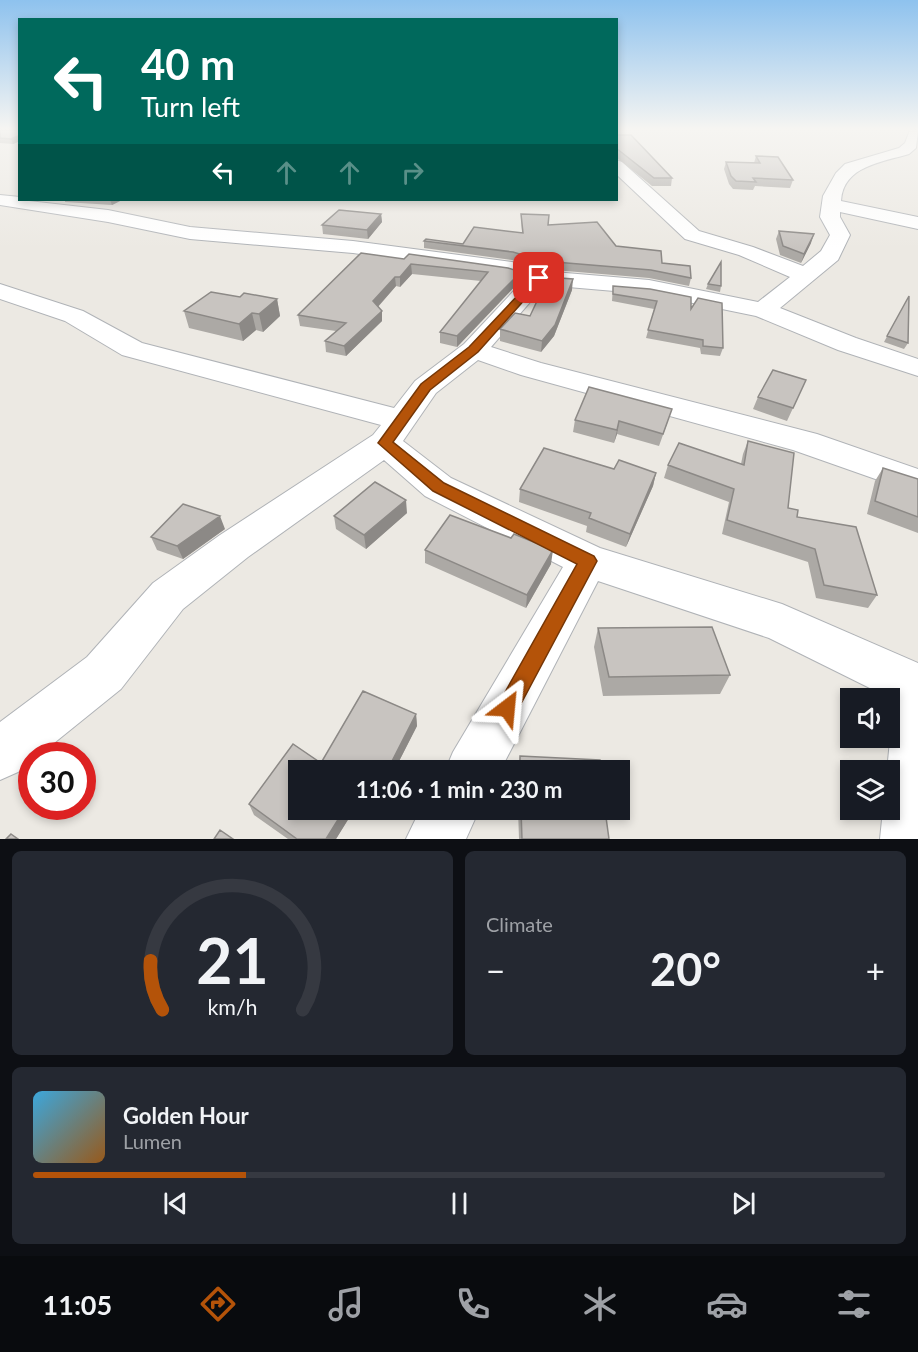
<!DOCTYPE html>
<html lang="en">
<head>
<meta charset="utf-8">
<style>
	body { margin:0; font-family:Lato,sans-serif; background:#242831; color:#f1f3f6; height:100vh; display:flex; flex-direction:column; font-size:22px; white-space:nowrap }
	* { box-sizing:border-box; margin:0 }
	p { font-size:20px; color:#9ea1a6 }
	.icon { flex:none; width:33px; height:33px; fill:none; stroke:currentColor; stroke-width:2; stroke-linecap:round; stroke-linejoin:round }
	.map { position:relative; height:839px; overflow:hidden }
	.panel { display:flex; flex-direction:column; gap:12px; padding:12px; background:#0d0f14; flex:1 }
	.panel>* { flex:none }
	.banner { position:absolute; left:18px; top:18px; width:600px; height:183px; border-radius:0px; box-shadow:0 3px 9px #0003; background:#00695c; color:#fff; overflow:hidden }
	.tools { position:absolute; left:840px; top:688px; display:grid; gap:12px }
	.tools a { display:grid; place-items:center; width:60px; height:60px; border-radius:0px; background:#171b24; box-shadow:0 3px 9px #0003; font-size:30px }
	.speed { position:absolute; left:18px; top:742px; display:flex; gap:12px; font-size:30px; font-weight:700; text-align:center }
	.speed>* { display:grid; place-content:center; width:78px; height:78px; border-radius:50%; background:#171b24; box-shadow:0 3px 9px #0003; line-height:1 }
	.speed .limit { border:9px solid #d22; background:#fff; color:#111 }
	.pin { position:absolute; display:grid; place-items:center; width:51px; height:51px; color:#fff; margin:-26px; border-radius:12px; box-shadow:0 3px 9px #0006 }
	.me { position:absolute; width:66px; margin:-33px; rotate:29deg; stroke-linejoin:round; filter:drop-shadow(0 0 4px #0008) }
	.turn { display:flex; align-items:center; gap:21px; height:126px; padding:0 24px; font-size:27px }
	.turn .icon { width:78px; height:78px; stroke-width:2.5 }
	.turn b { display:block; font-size:42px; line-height:51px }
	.lanes { display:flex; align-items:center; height:57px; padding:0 24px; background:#0003; justify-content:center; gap:30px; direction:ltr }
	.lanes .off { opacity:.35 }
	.big { font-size:45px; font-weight:700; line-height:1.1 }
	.panel .card { flex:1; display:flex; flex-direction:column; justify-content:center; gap:9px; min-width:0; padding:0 21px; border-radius:9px; background:#242831 }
	.panel .dial { align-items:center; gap:0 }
	.dial svg { height:156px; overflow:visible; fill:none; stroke:#363941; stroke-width:7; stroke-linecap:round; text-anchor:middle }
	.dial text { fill:#f1f3f6; stroke:none }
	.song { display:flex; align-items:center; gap:18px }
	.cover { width:72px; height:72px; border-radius:9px; background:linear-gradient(135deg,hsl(200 70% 55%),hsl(30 70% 35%)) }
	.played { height:6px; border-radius:3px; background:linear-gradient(90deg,#b45309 25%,#363941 25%) }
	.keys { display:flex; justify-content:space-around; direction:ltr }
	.heat { display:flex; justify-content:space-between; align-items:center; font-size:33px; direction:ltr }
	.panel .tiles { flex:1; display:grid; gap:12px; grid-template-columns:1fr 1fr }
	.card:last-child { grid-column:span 2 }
	.trip { position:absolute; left:288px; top:760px; width:342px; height:60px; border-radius:0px; background:#171b24; box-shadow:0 3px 9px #0003; font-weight:700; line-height:60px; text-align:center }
	.tabs { display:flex; height:96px; justify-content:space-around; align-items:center; background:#090b0e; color:#9ea1a6 }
	.tabs .icon { width:42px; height:42px }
	.tabs .on { color:#b45309 }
	.tabs b { font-size:27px; color:#f1f3f6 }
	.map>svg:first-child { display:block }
</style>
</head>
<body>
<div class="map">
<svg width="918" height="839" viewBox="0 0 918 839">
	<rect width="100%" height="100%" fill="#ece9e3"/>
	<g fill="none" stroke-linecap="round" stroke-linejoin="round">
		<g stroke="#b0b3b7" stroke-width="2">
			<path id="minor" d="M910,130H918L916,148L909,154C882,162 843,166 841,201L918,217V229L840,212V217L850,235L838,260L780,308L856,338L918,359V376L838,350L756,316L649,294L545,285L491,347L541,363L817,434L918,469V494L793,450L521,375L478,360L436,393L403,441L451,478L600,548L782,604L918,663V839H880L883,810H890V771H887L894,700L769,638L598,581L500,771H445L453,752L563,567L425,496L384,460L248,557L183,609L121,689L38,756H32V762L18,772L0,780V722L87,657L153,583L220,535L373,435L381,425L122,355L65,321L0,299V284L83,311L142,343L394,408L415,381L464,344L524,280L508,275L353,253L190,239L108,222L0,205V195L20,197V200L108,210L190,227L353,241L512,262L542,271L649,280L758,302L790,277L739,255L685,239L616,174V160L622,162L699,231L753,247L803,266L821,251L830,235L820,217L823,196L836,173L845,164L899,148L905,143Z
				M420,810H479L466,839H406Z"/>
		</g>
		<use href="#minor" fill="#fff" fill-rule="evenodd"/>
	</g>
	<path fill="#aca9a5" d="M0,130H20V141L13,144L0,143Z
		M616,135L672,178L671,186H652L616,157Z
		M756,156L793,180L790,188L755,186L753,190L733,189L729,184L724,169L726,162L754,163Z
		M65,200H122L112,205L65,202Z
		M381,214L382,222L368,239L323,234L322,225Z
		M521,214L548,225L616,246L662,263L691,278L689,286L649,278L542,269L512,260L424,248V241L463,244L522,232Z
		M779,231L811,243L801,263L780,255L776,239Z
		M404,259L521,272L520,281L457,347L440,343V332L481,281L412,274L400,287L396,286L378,307L382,311V321L346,356L326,352L325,341L336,331L300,326L298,315Z
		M543,282L572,290L554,336L541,352L500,341V329L530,316L542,291Z
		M708,284L721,286L720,292L706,289Z
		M613,286L691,309L723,348L720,356L701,354L700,348L646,338L654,309L612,301Z
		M909,296L908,343L904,349L884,342Z
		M240,297L277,299L280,316L263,332L256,330L243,341L189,328L184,311Z
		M806,380L787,421L753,409L758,397Z
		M575,420L668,421L659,446L617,434L614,443L573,432Z
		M748,441L788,508L877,595L868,608L816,598L808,562L722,534L729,502L664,478L668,465L741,464L743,454Z
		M883,468L918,479V533L867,514L875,481Z
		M614,469L656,473L653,486L626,547L586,532L587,526L519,502L520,489Z
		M407,513L366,549L336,529L334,516Z
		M225,529L183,559L157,550L151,537Z
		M425,550L551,564L526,608L425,563Z
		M598,628L730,675L720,694L603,696L594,647Z
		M363,691L416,714L417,726L394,771H298V810H354L336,839H288L254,815L249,804L293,744L321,763Z
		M520,756L601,771H518Z
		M518,810H605L609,839H519Z"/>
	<path fill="#8c8986" d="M20,135V141L13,144L11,139Z
		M110,200H122L112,205Z
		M381,214L382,222L368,239L367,230Z
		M814,234L811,243L801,263L804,254Z
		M411,264L412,274L400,287V277Z
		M521,272L520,281L457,347V336Z
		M395,277L396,286L374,311L373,301Z
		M573,279L572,290L554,336L541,352L542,341Z
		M277,299L280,316L263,332L259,314Z
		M382,311V321L346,356L344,346Z
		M252,313L256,330L243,341L239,324Z
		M619,421L617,434L614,443L617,430Z
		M656,473L653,486L626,547L630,534Z
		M406,500L407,513L366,549L364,535Z
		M220,516L225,529L183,559L177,546Z
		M553,550L551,564L526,608L527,595Z
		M416,714L417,726L394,771H388V769Z
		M374,763L376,771H369Z
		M344,810H354L336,839H326Z"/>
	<path fill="#c8c4c0" stroke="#8c8986" stroke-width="1.5" d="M0,130H20V135L11,139L0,138Z
		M616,135H631L672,178H654L616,148Z
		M756,156L778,157L793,180L753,178L756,182L736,181L731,176L726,162L760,163Z
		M339,210L381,214L367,230L322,225Z
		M521,214L549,215L548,225L597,222L616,246L661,251L662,263L690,266L691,278L651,270L543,261L513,252L424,241L426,239L463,244L474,227L523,233Z
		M779,231L814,234L804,254L783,246Z
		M361,253L404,259L409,254L508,268L521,272L457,336L440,332L488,272L411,264L400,277H395L373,301L382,311L344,346L325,341L346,323L298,315Z
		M721,262V286L708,284Z
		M547,277L573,279L555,325L542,341L500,329L515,313L530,316L546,282H543Z
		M613,286L650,289L691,297V309L698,298L722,303L723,348L703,346V340L648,330L657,301L613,294Z
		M211,292L240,297L244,293L277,299L259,314L252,313L239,324L184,311Z
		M909,296L908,343L887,336Z
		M773,370L806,380L793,408L758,397Z
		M589,387L672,409L663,434L619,421L617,430L575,420Z
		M748,441L794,453L788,508L798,510L797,517L856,527L877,595L824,585L815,549L727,520L734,489L668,465L679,443L744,465Z
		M544,448L614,469L619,460L656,473L630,534L589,518L591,513L520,489Z
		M883,468L918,479V517L875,501Z
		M375,482L406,500L364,535L334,516Z
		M183,504L220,516L177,546L151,537Z
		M450,515L511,538L514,534L553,550L527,595L425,550Z
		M712,627L730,675L609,677L598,628Z
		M363,691L416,714L388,769L374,763L369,771H298V810H344L326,839H297L249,804L293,744L321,763Z
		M520,756L600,760L601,771H520Z
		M521,810H605L609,839H522Z
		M220,830L233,839H214Z
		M11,834L18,839H6Z"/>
	<linearGradient id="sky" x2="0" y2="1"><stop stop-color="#8ec2ee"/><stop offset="0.52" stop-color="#f6f5f2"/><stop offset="1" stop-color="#f6f5f2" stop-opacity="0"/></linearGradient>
	<rect width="918" height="248" fill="url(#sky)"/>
	<path fill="#b45309" stroke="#753606" stroke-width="1.5" d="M536,276L544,278L478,352L430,390L393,442L444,483L594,556L597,561L515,715L507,719L500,715L496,708L500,701L577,564L433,491L378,443L421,384L469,347Z"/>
</svg>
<div class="tools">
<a><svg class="icon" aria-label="sound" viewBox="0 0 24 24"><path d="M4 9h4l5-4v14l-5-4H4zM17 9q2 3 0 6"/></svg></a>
<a><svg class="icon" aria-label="layers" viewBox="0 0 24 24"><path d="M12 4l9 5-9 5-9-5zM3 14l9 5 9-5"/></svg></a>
</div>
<div class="speed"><div class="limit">30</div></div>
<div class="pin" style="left:539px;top:278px;background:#d93025"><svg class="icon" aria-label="arrive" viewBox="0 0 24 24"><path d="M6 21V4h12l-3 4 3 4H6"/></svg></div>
<svg class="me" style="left:507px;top:708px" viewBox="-20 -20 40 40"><path d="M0-17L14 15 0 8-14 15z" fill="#b45309" stroke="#fff" stroke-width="4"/></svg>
<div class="trip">11:06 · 1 min · 230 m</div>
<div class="banner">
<div class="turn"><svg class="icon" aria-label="left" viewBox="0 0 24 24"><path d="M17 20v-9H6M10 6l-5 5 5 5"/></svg><div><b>40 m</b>Turn left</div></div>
<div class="lanes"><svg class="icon" aria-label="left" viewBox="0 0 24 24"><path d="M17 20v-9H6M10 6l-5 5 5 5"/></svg><svg class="icon off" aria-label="ahead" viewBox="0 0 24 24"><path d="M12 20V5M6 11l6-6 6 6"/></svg><svg class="icon off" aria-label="ahead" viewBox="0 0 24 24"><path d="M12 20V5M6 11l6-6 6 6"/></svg><svg class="icon off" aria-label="right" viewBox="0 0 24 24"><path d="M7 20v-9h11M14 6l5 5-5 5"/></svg></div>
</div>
</div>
<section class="panel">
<div class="tiles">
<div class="card dial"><svg viewBox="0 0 100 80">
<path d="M14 69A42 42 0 1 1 86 69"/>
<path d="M14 69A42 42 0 0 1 8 44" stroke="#b45309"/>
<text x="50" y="56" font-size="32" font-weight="700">21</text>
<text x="50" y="72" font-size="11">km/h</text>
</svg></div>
<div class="card"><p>Climate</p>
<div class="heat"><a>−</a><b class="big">20°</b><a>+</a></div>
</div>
<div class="card">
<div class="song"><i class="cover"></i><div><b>Golden Hour</b><p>Lumen</p></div></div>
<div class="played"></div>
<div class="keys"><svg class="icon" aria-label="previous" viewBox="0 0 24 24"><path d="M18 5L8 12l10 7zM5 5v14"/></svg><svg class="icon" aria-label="pause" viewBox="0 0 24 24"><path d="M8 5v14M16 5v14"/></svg><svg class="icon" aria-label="next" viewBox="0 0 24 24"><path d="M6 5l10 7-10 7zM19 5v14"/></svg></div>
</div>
</div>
</section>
<nav class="tabs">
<b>11:05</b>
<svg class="icon on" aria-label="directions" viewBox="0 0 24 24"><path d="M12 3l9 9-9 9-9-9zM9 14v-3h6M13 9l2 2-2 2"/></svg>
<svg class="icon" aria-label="music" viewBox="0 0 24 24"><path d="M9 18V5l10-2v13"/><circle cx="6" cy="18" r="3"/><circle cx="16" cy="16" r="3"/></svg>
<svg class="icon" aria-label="phone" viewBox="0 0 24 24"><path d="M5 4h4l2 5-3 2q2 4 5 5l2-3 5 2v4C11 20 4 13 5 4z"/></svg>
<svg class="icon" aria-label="climate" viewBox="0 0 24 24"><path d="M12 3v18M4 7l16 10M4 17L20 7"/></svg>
<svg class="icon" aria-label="car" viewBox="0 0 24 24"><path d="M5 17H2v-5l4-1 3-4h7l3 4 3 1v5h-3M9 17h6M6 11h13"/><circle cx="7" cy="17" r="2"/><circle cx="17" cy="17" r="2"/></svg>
<svg class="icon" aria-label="filters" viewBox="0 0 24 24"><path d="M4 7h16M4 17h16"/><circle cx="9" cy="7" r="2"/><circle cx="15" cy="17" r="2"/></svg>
</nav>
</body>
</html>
